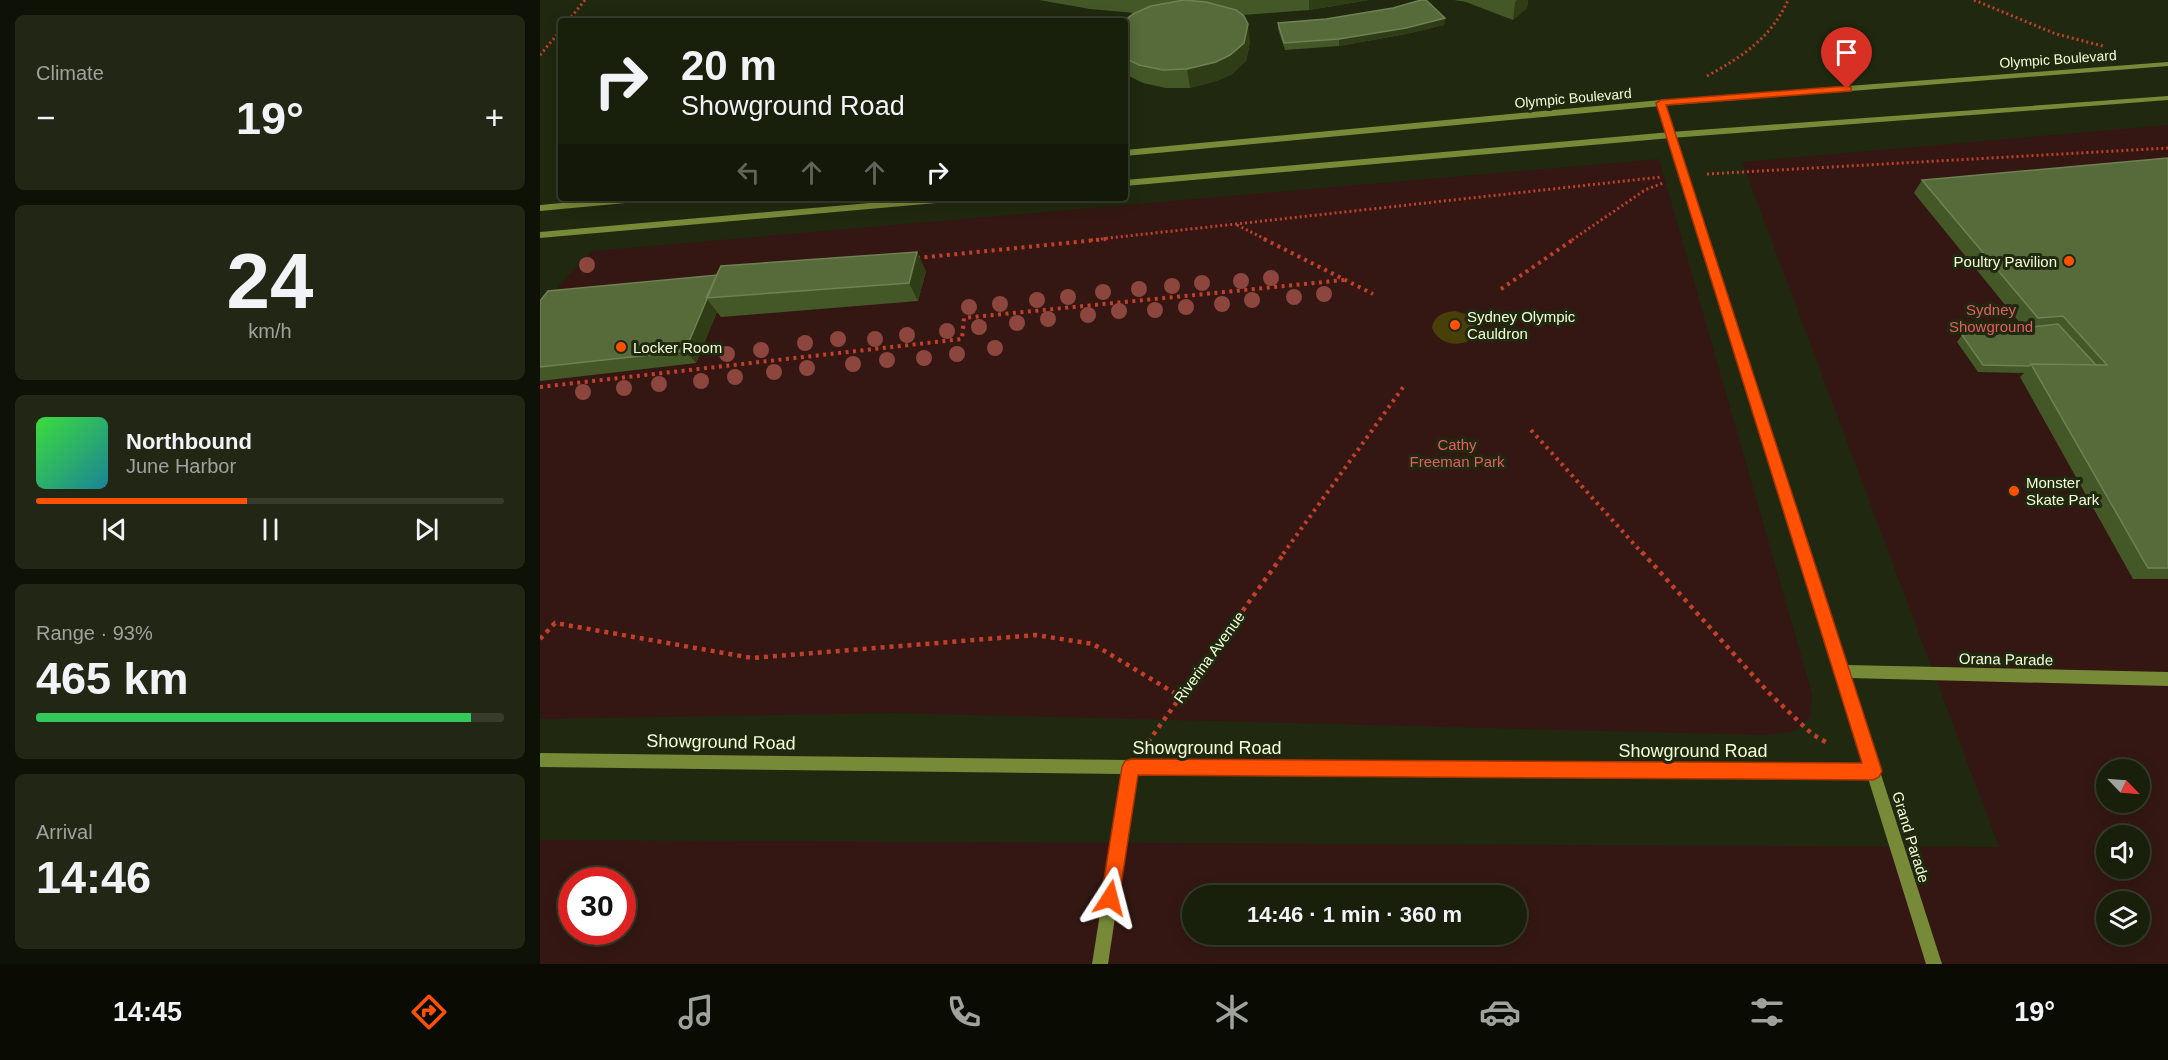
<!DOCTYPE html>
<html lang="en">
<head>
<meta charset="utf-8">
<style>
	body { margin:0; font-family:Arial,sans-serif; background:#212714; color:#f1f3f6; height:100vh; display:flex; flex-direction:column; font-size:22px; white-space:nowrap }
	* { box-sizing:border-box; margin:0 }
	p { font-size:20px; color:#9fa29d }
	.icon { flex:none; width:33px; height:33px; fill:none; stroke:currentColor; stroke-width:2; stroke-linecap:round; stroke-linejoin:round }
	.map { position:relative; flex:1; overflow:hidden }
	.details { display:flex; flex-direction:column; gap:15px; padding:15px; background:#0d1106; width:540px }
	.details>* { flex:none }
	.guide { position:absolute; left:18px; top:18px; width:570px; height:183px; border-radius:6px; box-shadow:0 3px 15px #0003,0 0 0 2px #363d2c; background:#181f0b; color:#f1f3f6; overflow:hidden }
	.needle { width:39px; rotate:115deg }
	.controls { position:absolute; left:1556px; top:759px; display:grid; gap:12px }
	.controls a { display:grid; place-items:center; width:54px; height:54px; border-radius:50%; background:#181f0b; box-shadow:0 3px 15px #0003,0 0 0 2px #363d2c; font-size:30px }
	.speed { position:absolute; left:18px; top:867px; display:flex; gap:12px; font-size:30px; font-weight:700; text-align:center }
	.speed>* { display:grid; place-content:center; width:78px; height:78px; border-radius:50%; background:#181f0b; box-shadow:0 3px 15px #0003,0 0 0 2px #363d2c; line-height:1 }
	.speed .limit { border:9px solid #d22; background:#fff; color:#111 }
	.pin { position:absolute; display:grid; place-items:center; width:51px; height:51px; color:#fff; margin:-62px -26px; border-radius:50% 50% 50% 0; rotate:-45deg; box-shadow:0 0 6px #0007 }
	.pin .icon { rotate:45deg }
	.me { position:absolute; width:66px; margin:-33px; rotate:9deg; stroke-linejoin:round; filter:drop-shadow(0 0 4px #0008) }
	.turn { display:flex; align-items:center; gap:21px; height:126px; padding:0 24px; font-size:27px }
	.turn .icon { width:78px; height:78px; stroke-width:2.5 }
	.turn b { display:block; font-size:42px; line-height:51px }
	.lanes { display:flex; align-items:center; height:57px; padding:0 24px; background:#0003; justify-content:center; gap:30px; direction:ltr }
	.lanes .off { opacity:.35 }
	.big { font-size:45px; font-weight:700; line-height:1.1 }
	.details .card { flex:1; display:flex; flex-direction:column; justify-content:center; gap:9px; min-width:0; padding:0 21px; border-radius:9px; background:#212714 }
	.details .dial { align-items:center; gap:0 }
	.dial b { font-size:78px; line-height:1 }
	.song { display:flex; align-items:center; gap:18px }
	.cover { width:72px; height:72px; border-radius:9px; background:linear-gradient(135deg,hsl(120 70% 55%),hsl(190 70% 35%)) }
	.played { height:6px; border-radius:3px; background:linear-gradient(90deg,#ff5004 45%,#363d2c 45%) }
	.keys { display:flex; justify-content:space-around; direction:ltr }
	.heat { display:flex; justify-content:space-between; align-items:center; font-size:33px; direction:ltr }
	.charge { height:9px; border-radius:4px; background:linear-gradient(90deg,#34c759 93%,#363d2c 0) }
	.trip { position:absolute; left:642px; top:885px; width:345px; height:60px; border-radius:30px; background:#181f0b; box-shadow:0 3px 15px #0003,0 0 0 2px #363d2c; font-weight:700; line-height:60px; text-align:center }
	.dock { display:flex; height:96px; justify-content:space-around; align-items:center; background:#0a0c04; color:#9fa29d }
	.dock .icon { width:42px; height:42px }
	.dock .active { color:#ff5004 }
	.dock b { font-size:27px; color:#f1f3f6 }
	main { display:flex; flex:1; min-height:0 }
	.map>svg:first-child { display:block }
</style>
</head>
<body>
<main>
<section class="details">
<div class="card"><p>Climate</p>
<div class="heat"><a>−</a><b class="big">19°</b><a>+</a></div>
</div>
<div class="card dial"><b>24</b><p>km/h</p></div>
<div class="card">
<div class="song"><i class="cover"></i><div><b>Northbound</b><p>June Harbor</p></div></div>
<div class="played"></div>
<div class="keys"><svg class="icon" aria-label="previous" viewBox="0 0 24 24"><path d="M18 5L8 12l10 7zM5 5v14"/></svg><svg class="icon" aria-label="pause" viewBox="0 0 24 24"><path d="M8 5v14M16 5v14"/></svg><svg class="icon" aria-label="next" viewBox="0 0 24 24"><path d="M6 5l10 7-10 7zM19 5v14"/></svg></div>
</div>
<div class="card"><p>Range · 93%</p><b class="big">465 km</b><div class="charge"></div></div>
<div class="card"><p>Arrival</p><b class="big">14:46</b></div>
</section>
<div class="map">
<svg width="1628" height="964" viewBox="0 0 1628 964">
	<rect width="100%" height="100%" fill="#20290f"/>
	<path fill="#341712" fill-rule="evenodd" d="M1628,125V964H0V840L1459,847L1202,162ZM1566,770H1599V802H1566ZM1566,836H1599V868H1566ZM32,880H82V932H32ZM652,896H976V934H652ZM1566,902H1599V934H1566Z
		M1119,159L1272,694L1270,718L1252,732L1224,735L354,713L0,719V306L52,251Z"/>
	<path fill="#493f08" d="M915,311L929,315L937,323L938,333C927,349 899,347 892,328C894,315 904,312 915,311Z"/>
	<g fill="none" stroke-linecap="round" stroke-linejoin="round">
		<path stroke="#c0402b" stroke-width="3" stroke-dasharray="2 3" stroke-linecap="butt" d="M1434,0L1516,34L1563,46
			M28,21L45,0
			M0,55L21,30
			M1167,76C1202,57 1232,37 1248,0
			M1167,174L1628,148
			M697,225L727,240
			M551,240L1121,177
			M1032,240L1105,190L1123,183"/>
		<path stroke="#c0402b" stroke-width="4" stroke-dasharray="3 4.5" stroke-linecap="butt" d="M724,239L833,294
			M377,258L566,239
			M961,289L1034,239
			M0,387L422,339L424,318L804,280
			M991,430L1103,554
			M743,554L864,386"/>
		<path stroke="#c0402b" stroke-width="4.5" stroke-dasharray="4 5" stroke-linecap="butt" d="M1102,552L1228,692L1272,734L1289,744
			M0,639L15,623L212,658L496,635L553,644L641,697
			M608,742L745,552"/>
		<path fill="#778a38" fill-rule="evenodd" d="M1121,100L1125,103L1306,665L1628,672V686L1310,678L1402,964H1386L1328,778L597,774L568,964H552L582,774L0,767V753L591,760L1323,764L1117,103Z"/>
		<path fill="#778a38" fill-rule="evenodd" d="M1628,62V66L1121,106L585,156V150L1121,100Z
			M1628,96V100L1131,138L585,186V180L1131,132Z
			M76,198H112L107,201L0,211V205Z
			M386,198H424L419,201L0,238V232Z"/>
	</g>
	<g fill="#8c463e">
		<circle cx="47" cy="265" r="8"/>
		<circle cx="731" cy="278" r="8"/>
		<circle cx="701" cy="281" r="8"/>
		<circle cx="662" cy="283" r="8"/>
		<circle cx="632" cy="286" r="8"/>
		<circle cx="599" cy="289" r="8"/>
		<circle cx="563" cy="292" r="8"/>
		<circle cx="784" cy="294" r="8"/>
		<circle cx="528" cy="297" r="8"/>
		<circle cx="754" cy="297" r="8"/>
		<circle cx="497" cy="300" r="8"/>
		<circle cx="712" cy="300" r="8"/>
		<circle cx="460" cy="304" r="8"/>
		<circle cx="682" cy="304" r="8"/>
		<circle cx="429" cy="307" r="8"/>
		<circle cx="646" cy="307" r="8"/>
		<circle cx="615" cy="310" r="8"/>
		<circle cx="579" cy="311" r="8"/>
		<circle cx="548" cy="315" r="8"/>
		<circle cx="508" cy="319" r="8"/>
		<circle cx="477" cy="323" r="8"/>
		<circle cx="439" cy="327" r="8"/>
		<circle cx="407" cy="331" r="8"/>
		<circle cx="367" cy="335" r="8"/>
		<circle cx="298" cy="339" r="8"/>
		<circle cx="335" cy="339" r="8"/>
		<circle cx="265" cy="343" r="8"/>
		<circle cx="455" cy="348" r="8"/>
		<circle cx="221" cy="350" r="8"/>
		<circle cx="187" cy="354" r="8"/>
		<circle cx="417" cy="354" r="8"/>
		<circle cx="384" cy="358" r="8"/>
		<circle cx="347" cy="360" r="8"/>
		<circle cx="313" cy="364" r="8"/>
		<circle cx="267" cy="368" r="8"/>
		<circle cx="234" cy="372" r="8"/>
		<circle cx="195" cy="377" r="8"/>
		<circle cx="161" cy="381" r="8"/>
		<circle cx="119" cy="384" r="8"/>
		<circle cx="84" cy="388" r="8"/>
		<circle cx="43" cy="392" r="8"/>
	</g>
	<path fill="#445827" d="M499,0H829L769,10L702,15L710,42L706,61L692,74L679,80L650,88H626L603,83L589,76L585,72V21L595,13L550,9Z
		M914,0H988L987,8L973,20L926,2Z
		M905,18L904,25L866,34L799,46L745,50L738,29V23Z
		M1628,158V579H1593L1480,377L1484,373L1438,372L1417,342L1422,335L1484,328L1374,193L1382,180Z
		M386,271L378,301L181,317L177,312L156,363L0,381V301Z"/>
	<path fill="#2e3d16" d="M769,0H829L769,10Z
		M977,0H988L987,8L973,20L975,2Z
		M905,18L904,25L866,34L799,46V39Z
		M708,24L710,42L706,61L692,74L679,80L650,88L647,69Z
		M377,252L386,271L378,301L369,283Z
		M167,299L177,312L156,363L145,351Z"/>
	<path fill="#576a3a" stroke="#6f8153" stroke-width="1.5" d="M644,0L666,2L696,10L704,16L708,24L704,43L690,55L676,62L647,69L623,70L599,65L585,58V21H584L593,14L611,6Z
		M881,0H886L905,18L866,28L799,39L744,43L738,23L786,19L853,8Z
		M1628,158V568H1608L1491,364L1567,365L1523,316L1498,318L1382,180Z
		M377,252L369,283L166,298L181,266Z
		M177,275L145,351L0,367V301L8,291Z
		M1518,324L1556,365L1491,364L1489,366L1443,365L1422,335Z"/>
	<path fill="#ff5004" stroke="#a63403" stroke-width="1.5" d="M1307,86L1311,87V91L1126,105L1342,771L1339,777L1333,780L598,775L579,898L577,905L570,907L564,905L561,898L582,767L585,761L591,759L1322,763L1116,103L1121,100Z"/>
	<g fill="#ff5004" stroke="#20290f" stroke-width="2">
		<circle cx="1529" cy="261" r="6"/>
		<circle cx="915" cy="325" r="6"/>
		<circle cx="81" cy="347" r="6"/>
		<circle cx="1474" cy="491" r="6"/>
	</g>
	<g text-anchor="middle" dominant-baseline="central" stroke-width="6" stroke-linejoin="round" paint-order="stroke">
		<g font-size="14" fill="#f3ffd8" stroke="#20290f">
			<text transform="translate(1518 59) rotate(-4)">Olympic Boulevard</text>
			<text transform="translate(1033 98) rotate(-5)">Olympic Boulevard</text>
		</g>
		<g font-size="15" fill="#f3ffd8" stroke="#20290f" text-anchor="start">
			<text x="1517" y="261" text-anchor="end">Poultry Pavilion</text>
			<text x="927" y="316">Sydney Olympic<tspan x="927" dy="17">Cauldron</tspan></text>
			<text x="93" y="347">Locker Room</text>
			<text x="1486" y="482">Monster<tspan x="1486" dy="17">Skate Park</tspan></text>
		</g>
		<g font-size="15" fill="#e55d64" stroke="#20290f">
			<text x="1451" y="309">Sydney<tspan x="1451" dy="17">Showground</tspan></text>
			<text x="917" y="444">Cathy<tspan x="917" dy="17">Freeman Park</tspan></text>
		</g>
		<g font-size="15" fill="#f3ffd8" stroke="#20290f">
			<text transform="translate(669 657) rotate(-54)">Riverina Avenue</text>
			<text transform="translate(1466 659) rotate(1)">Orana Parade</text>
			<text transform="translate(1371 837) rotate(73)">Grand Parade</text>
		</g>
		<g font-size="18" fill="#f3ffd8" stroke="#20290f">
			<text transform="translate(181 742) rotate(1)">Showground Road</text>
			<text x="667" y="748">Showground Road</text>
			<text x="1153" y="751">Showground Road</text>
		</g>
	</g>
</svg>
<div class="controls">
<a><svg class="needle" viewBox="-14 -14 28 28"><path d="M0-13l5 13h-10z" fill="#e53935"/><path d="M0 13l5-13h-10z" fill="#9fa29d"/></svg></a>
<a><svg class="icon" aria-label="sound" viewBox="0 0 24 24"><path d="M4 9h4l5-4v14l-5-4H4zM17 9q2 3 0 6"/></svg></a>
<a><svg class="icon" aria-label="layers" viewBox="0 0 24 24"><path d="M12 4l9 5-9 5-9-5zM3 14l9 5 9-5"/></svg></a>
</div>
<div class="speed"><div class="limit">30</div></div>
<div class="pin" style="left:1307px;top:89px;background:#d93025"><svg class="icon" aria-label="arrive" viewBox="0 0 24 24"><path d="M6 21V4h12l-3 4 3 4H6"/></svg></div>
<svg class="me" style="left:570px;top:898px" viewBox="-20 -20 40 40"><path d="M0-17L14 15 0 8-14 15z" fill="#ff5004" stroke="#fff" stroke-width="4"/></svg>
<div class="trip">14:46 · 1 min · 360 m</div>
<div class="guide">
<div class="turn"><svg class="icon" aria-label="right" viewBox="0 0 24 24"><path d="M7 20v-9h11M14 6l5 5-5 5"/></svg><div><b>20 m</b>Showground Road</div></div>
<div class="lanes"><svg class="icon off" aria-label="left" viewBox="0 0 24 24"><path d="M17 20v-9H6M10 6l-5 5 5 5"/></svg><svg class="icon off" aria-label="ahead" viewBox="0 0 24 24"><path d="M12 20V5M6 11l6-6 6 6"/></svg><svg class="icon off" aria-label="ahead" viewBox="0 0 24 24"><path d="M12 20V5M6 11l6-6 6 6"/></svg><svg class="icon" aria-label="right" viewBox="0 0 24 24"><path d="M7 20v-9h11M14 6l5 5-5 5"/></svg></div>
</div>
</div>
</main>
<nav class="dock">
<b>14:45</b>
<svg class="icon active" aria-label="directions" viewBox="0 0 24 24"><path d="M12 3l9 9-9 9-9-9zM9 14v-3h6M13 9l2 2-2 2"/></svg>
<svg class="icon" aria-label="music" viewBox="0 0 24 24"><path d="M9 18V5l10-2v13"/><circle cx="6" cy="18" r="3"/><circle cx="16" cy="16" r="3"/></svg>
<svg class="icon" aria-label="phone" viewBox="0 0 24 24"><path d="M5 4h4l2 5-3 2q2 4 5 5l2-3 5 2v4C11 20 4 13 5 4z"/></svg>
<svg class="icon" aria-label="climate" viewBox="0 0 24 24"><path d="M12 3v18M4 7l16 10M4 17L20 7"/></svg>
<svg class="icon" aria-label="car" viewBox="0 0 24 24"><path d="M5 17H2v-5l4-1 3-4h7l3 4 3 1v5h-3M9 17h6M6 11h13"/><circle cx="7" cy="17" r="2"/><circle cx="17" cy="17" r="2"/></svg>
<svg class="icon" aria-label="filters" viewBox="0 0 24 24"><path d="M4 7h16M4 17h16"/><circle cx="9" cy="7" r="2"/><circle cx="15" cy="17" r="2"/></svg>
<b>19°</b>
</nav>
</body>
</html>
